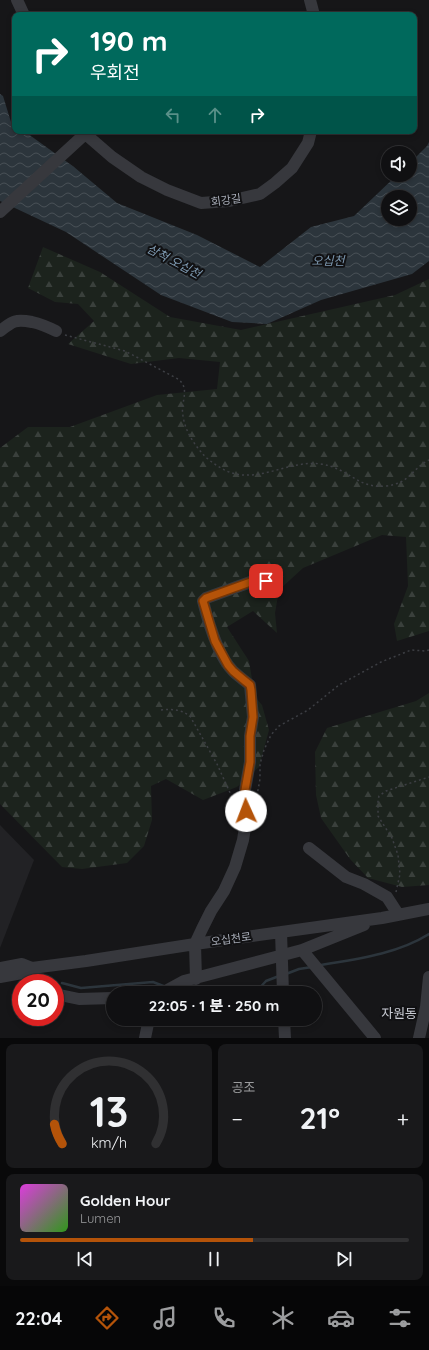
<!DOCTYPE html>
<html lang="ko">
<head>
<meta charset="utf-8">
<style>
	body { margin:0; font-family:Quicksand,"Noto Sans KR",sans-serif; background:#19191b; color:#f1f3f6; height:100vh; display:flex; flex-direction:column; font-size:15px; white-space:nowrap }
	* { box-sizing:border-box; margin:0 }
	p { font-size:13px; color:#9c9d9f }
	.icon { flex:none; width:22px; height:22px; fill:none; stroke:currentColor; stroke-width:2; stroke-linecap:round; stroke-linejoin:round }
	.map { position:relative; height:1038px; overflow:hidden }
	.details { display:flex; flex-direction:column; gap:6px; padding:6px; background:#09090a; flex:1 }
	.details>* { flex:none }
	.top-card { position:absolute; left:12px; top:12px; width:405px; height:122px; border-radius:8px; box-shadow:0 2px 6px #0003,0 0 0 1px #303032; background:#00695c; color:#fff; overflow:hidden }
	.buttons { position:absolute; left:381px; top:146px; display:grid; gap:8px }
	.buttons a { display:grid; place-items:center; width:36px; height:36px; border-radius:50%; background:#101012; box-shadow:0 2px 6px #0003,0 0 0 1px #303032; font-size:20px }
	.speed { position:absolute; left:12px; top:974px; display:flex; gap:8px; font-size:20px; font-weight:700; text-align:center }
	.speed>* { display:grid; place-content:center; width:52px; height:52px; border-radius:50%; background:#101012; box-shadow:0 2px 6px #0003,0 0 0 1px #303032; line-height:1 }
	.speed .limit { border:6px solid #d22; background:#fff; color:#111 }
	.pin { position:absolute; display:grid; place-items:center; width:34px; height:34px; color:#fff; margin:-17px; border-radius:8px; box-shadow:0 2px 6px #0006 }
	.me { position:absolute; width:44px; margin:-22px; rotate:358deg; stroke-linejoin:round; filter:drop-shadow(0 0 3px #0008) }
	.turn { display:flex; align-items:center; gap:14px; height:84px; padding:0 12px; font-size:18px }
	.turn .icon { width:52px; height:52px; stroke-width:2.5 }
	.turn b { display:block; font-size:28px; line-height:34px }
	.lanes { display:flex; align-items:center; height:38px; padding:0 12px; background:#0003; justify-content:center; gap:20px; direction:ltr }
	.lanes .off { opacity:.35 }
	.big { font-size:30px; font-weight:800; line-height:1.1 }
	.details .widget { flex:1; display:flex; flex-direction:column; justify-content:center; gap:6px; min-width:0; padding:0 14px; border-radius:8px; background:#19191b }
	.details .dial { align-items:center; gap:0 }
	.dial svg { height:104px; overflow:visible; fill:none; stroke:#303032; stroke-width:7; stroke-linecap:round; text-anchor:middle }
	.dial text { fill:#f1f3f6; stroke:none }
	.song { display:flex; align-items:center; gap:12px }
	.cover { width:48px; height:48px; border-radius:6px; background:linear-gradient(135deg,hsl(300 70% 55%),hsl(110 70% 35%)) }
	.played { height:4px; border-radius:2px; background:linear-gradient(90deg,#b45309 60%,#303032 60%) }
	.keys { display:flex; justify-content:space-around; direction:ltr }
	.heat { display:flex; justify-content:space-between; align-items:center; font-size:22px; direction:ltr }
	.details .tiles { flex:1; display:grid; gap:6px; grid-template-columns:1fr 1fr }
	.widget:last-child { grid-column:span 2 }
	.trip { position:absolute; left:106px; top:986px; width:216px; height:40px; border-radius:20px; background:#101012; box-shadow:0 2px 6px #0003,0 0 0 1px #303032; font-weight:800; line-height:40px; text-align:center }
	.dock { display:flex; height:64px; justify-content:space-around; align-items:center; background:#060607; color:#9c9d9f }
	.dock .icon { width:28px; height:28px }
	.dock .active { color:#b45309 }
	.dock b { font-size:18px; color:#f1f3f6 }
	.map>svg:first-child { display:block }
</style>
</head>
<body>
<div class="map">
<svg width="429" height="1038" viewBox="0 0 429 1038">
	<defs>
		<pattern id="forest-firs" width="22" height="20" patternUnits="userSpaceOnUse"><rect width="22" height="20" fill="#1c231d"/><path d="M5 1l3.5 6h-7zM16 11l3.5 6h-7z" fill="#3a403c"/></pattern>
		<pattern id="water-waves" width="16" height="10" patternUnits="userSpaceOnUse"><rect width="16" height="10" fill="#2c353c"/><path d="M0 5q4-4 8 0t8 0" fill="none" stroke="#485056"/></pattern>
	</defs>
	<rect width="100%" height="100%" fill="#161618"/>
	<path fill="#222225" d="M0,825L34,860L0,948Z"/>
	<path fill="url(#forest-firs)" d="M43,247L100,272L170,317L241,330L395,295L429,279V631L397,641L394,624L408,586L406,537L382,535L303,568L279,590L275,613L277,633L253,611L227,627L249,661L255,697L262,705L269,730L259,767L237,787L203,800L166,779L151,786L152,820L144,846L127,863L82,869L62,867L0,804V448L28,427H70L157,395L217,389L220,362L179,358L131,364L68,344L94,321L78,304L55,302L28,288Z
		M429,693V885L402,887L368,878L350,859L321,818L316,795L315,752L327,728L416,701Z"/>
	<path fill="url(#water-waves)" fill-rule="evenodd" d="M0,94L3,96L11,122L15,125V131H24L74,167L117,203L197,235L260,267L311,227L354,216L397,175H410V163L427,146L429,142V261L412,274L321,300L267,324L232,322L161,295L66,232L0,201ZM388,197H410V219H388Z"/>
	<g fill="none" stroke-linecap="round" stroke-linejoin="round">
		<path stroke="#2c353c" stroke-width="2.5" d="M321,965C357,959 397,954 429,934
			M286,974L299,969L312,967
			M62,983L81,988L153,982L166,987
			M174,990L181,993
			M255,993L266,981L279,976"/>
		<path stroke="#3d3f44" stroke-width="1.5" stroke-dasharray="2 3" stroke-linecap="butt" d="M65,335L125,351L178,379C191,389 180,402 183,416C185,430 193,443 202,453C207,459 214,464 221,468C254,488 287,459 321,464C349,468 357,489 386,486C411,483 411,469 429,460
			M161,710C172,709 180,709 190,716L217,764L236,806
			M256,801L260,779V764L264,750L271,735L279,726L308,710L339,685L381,662L411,650L425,651L429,650
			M396,892L400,874L398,855L392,838L378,816V800L379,796L386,791L429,777"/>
		<path stroke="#37383d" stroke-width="12" d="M17,0L24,15
			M310,0L314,15
			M82,131L112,157L141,177L167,190L201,203L229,201L260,194L275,183L292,168L308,143L311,131
			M0,212L85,134
			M0,331C13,321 15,319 32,322C41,324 48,327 56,331
			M309,848L346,877L364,884L387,897L398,914
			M281,932L283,993
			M302,950L375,1038
			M0,968L22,964L32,968
			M0,977L22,973L32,968L86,961L195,944L382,918L429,909
			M196,979L195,944L202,929L211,911L224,891L235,867L243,840L246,821L245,790L250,762V736L253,717L250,685C244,680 238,676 233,671C218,656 208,621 203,601L206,598L256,580L266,581L277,588
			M162,993L184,981L302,950L364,925
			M55,994L79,999L113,998
			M284,1019L285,1038
			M145,1038L149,1019
			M419,1038L426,1007L429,977"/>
	</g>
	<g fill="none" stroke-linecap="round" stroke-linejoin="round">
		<g stroke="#753606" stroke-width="10">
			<path id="route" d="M246,811L245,790L250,762V736L253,717L251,690L250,685L245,681L233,671L228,665L215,641L203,601L206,598L256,580L266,581"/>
		</g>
		<use href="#route" stroke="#b45309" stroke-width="7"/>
	</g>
	<g text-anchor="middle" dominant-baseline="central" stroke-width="4" stroke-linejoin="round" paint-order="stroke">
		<g font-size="11" fill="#a8adb8" stroke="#111113">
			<text transform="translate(226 200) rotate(-8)">회강길</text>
			<text transform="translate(231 939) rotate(-8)">오십천로</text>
		</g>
		<g font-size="12" font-style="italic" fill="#7f9bb3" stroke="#111113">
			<text x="328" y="260">오십천</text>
			<text transform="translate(174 261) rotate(28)">삼척 오십천</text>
		</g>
		<g font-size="13" fill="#c9ccd4" stroke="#111113">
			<text x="399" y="1013">자원동</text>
		</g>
	</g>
</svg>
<div class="buttons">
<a><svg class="icon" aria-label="sound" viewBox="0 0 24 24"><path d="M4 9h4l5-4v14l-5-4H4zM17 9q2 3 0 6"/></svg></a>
<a><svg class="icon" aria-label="layers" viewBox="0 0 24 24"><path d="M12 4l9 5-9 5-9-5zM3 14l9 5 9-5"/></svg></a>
</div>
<div class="speed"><div class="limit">20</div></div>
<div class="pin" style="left:266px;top:581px;background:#d93025"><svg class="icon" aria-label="arrive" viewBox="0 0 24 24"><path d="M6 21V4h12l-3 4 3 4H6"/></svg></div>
<svg class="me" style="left:246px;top:811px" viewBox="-20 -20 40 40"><circle r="19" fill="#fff"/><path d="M0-13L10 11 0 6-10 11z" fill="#b45309"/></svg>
<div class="trip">22:05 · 1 분 · 250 m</div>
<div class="top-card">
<div class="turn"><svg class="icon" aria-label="right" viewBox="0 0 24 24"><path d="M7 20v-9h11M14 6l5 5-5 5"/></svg><div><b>190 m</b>우회전</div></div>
<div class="lanes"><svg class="icon off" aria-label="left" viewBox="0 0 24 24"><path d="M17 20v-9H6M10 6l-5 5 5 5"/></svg><svg class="icon off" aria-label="ahead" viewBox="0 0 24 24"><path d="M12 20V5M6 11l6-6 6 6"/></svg><svg class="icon" aria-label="right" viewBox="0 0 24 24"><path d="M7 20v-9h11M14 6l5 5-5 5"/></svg></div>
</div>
</div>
<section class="details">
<div class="tiles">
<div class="widget dial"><svg viewBox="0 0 100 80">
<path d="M14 69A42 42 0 1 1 86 69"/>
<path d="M14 69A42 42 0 0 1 8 54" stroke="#b45309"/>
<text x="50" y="56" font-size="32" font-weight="700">13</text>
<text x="50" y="72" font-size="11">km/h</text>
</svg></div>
<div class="widget"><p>공조</p>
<div class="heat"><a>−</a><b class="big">21°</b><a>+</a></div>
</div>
<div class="widget">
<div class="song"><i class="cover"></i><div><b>Golden Hour</b><p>Lumen</p></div></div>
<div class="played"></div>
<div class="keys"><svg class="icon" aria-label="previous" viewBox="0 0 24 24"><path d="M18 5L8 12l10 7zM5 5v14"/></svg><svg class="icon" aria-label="pause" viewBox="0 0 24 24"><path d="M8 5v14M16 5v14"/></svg><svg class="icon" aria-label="next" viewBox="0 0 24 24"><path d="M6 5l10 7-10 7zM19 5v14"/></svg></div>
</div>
</div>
</section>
<nav class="dock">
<b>22:04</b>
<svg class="icon active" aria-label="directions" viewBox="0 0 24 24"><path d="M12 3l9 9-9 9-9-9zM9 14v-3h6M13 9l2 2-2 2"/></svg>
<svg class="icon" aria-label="music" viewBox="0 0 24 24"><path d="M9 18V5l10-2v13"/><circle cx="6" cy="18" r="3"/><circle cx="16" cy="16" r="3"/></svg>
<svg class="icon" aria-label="phone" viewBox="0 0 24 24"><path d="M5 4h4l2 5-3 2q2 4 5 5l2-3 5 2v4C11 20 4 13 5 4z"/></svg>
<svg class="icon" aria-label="climate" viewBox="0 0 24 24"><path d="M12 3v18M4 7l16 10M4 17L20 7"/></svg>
<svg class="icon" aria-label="car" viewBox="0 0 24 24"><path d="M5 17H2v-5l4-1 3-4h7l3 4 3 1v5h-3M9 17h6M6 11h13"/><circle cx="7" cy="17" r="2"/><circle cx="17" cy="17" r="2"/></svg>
<svg class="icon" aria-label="filters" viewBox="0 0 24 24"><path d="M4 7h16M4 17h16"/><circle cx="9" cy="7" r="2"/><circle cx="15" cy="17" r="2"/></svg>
</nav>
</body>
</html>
